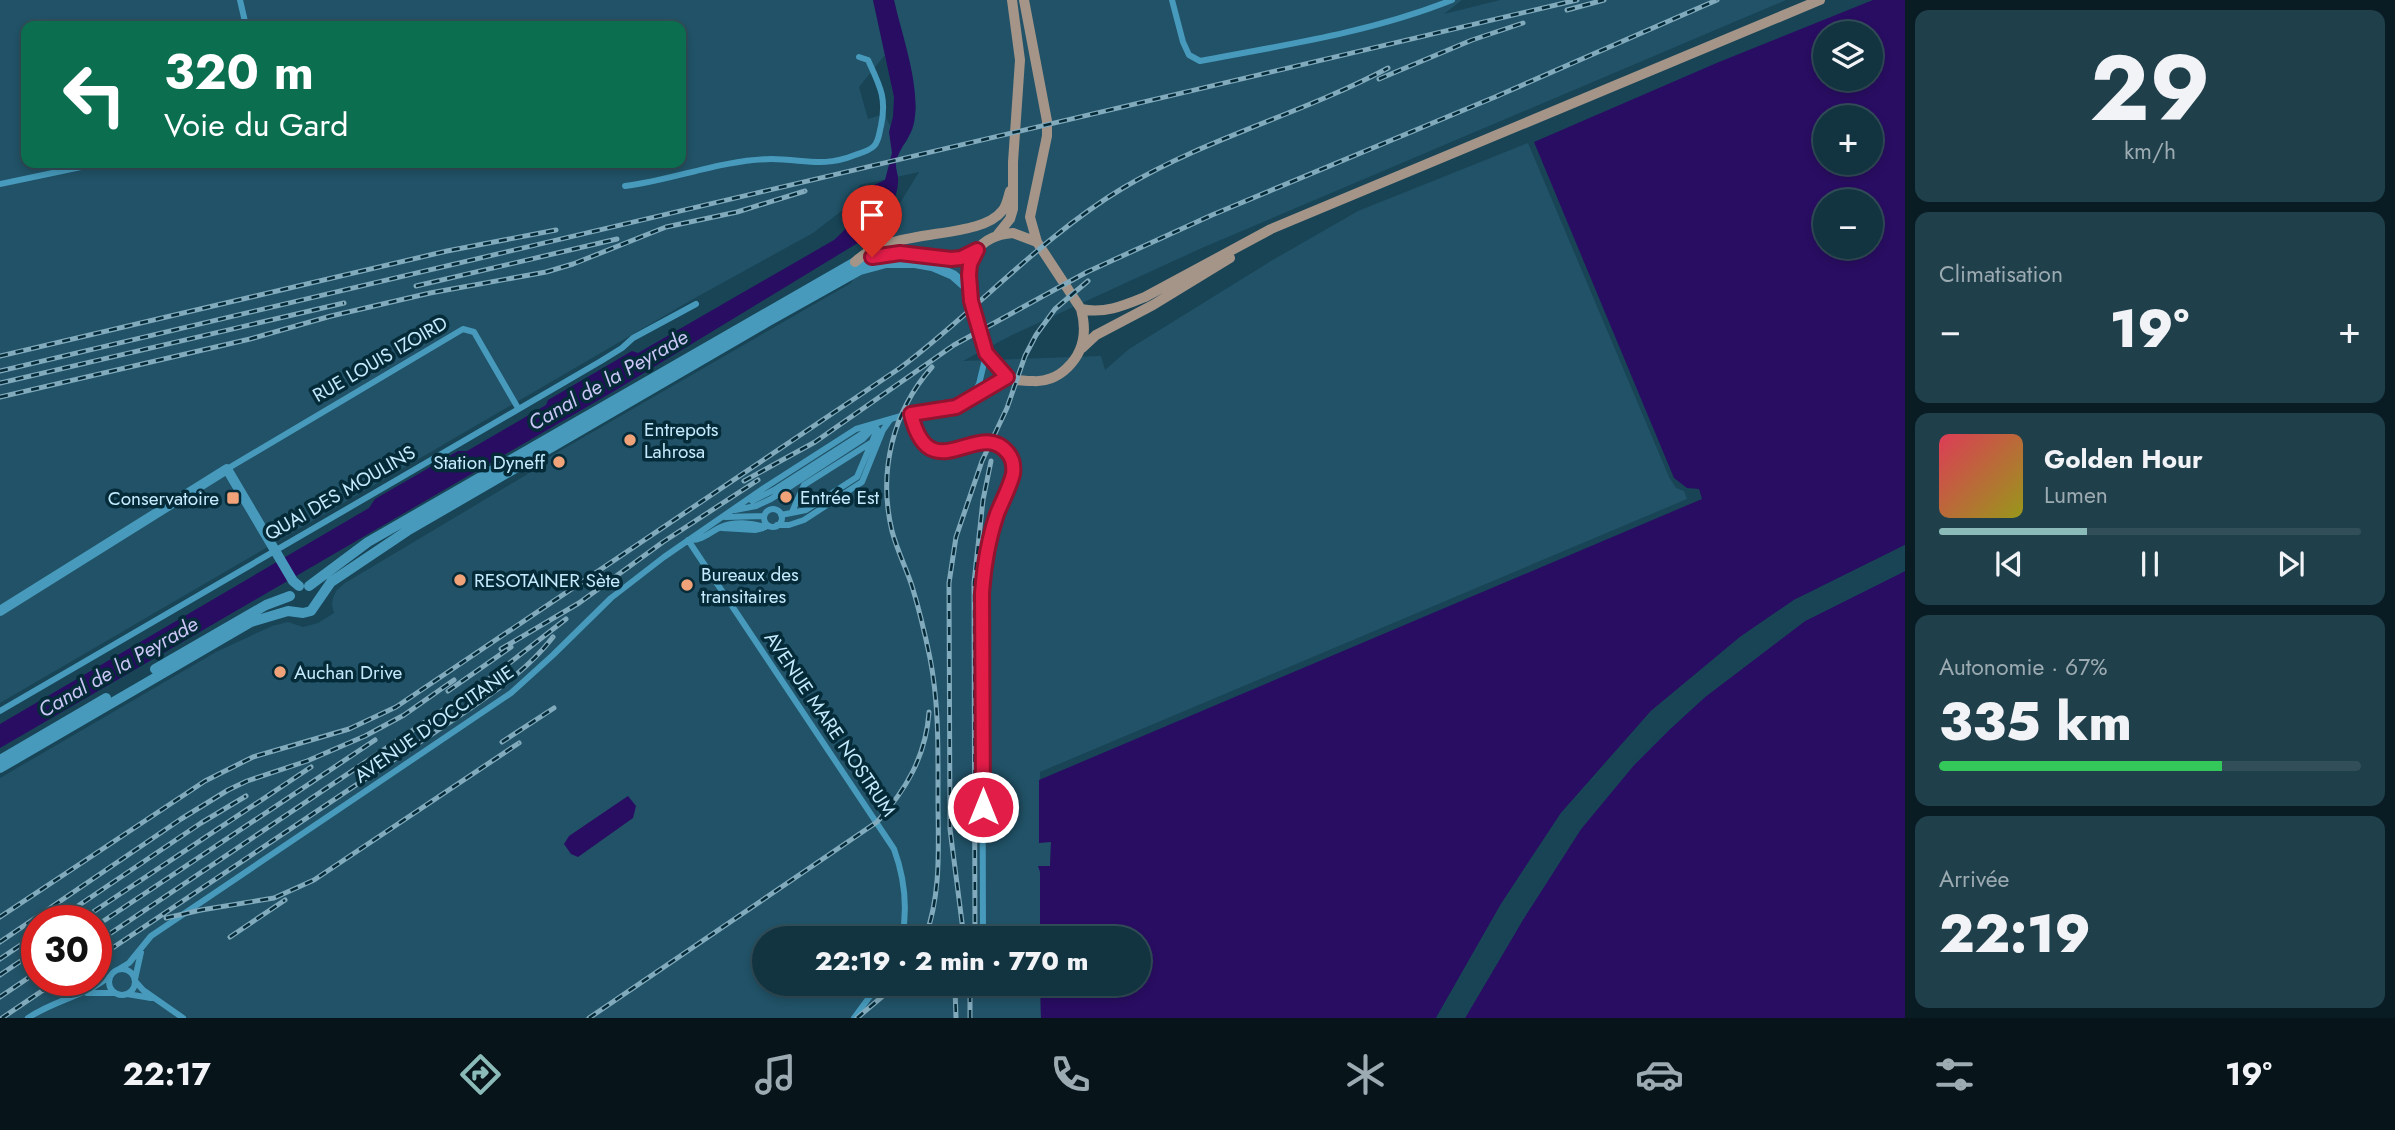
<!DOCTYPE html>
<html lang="fr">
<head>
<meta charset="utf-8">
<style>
	body { margin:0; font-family:Jost,sans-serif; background:#1f3f4b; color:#f1f3f6; height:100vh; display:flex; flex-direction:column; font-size:26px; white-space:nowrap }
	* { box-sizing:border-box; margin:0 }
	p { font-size:23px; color:#9caab1 }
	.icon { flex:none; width:38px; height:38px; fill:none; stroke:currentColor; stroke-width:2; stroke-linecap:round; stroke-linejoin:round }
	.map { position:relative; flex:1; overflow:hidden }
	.side { display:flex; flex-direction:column; gap:10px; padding:10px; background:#0a1c23; width:490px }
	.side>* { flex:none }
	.guide { position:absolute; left:21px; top:21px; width:665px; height:147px; border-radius:14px; box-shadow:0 4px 10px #0003,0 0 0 2px #314e59; background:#0b6e4f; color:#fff; overflow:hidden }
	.fabs { position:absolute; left:1813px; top:21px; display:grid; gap:14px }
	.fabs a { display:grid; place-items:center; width:70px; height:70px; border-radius:50%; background:#123340; box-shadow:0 4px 10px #0003,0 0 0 2px #314e59; font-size:35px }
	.speed { position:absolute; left:21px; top:905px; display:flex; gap:14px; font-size:35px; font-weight:700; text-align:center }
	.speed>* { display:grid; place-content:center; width:91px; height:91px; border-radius:50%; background:#123340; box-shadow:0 4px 10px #0003,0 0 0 2px #314e59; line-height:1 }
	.speed .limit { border:10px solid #d22; background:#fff; color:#111 }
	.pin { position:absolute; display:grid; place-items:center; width:60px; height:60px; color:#fff; margin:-72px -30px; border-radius:50% 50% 50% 0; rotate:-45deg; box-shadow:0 0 7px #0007 }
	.pin .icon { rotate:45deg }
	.me { position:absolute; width:77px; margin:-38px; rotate:0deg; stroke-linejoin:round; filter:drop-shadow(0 0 5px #0008) }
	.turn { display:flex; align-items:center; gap:24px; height:147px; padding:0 28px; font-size:32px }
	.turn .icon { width:91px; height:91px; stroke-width:2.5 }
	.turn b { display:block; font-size:49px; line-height:60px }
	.big { font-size:52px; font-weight:800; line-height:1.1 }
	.side .tile { flex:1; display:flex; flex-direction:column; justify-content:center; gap:10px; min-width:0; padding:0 24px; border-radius:14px; background:#1f3f4b }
	.side .dial { align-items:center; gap:0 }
	.dial b { font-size:91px; line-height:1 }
	.song { display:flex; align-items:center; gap:21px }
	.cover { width:84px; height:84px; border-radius:10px; background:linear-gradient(135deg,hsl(350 70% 55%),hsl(60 70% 35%)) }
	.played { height:7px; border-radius:4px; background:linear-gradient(90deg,#8bbbb9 35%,#314e59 35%) }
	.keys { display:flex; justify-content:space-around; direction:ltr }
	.heat { display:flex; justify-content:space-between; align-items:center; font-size:38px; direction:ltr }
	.charge { height:10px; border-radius:5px; background:linear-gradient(90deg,#34c759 67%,#314e59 0) }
	.trip { position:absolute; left:752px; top:926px; width:399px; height:70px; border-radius:35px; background:#123340; box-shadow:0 4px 10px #0003,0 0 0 2px #314e59; font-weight:800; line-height:70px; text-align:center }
	.tabs { display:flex; height:112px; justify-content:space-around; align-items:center; background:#07141a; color:#9caab1 }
	.tabs .icon { width:49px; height:49px }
	.tabs .on { color:#8bbbb9 }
	.tabs b { font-size:32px; color:#f1f3f6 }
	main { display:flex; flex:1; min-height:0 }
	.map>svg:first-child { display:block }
</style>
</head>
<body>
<main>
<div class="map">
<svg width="1905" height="1018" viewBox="0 0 1905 1018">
	<rect width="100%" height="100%" fill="#184456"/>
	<path fill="#215267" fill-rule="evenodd" d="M0,0H873L885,55L859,87L868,119L884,114L901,147L907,141L916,109L912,77L894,0H1462L1444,14L1500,0H1786L1204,247L1010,336L963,361L1101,356L1105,370L1129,349L1271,261L1358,211L1528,143L1669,477L1676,488L1684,491L1687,499L1040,772L1039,842H1051L1050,866H1040V938H765V984H1040L1041,1018H0V778L216,652L272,626L288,622L303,627L318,623L334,613L332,605L333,598L336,591L345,583L526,475L544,460L851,283L919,172L860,185L844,209L813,233L695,298L0,703ZM26,26H681V163H26ZM37,920H96V980H37Z"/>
	<path fill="#290d62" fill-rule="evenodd" d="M873,0H894C902,36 921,86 914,123C911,138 900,146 896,162C895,169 899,175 898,183C897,205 876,227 861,241L616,390L0,748V724L369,508L375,499L458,451H467L546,405L548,400L632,351L638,353L834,240C853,223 864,207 874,185L885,180L892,153L889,132L893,117L894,97Z
		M1873,0H1905V545L1794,600L1740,637L1651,711L1561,813L1501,904L1436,1018H1041L1040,984H1139V938H1040V872L1038,866H1050L1051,842L1039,843V780L1702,499L1699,489L1687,488L1674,478L1534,142L1719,62ZM1825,33H1871V79H1825ZM1825,117H1871V163H1825ZM1825,201H1871V247H1825Z
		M1905,571V1018H1465L1524,918L1581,829L1634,765L1669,730L1705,697L1805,621Z
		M628,796L636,806L633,818L578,857L571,854L564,844L569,836Z"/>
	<path fill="#184456" d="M1905,545V549L1796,603L1742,640L1654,713L1563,815L1504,906L1440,1018H1436L1501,904L1561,813L1651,711L1740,637L1794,600Z
		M1905,568V571L1805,621L1705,697L1669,730L1634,765L1581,829L1524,918L1465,1018H1461L1521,916L1578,827L1632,763L1666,727L1703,694L1803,618Z"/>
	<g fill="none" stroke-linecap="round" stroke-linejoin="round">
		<path stroke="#479abc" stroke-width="6" d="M240,0L246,26
			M1172,0L1183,42L1189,55L1200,61C1285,45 1372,32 1452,0
			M0,184L100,163
			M625,186C674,180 720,160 771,159C804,159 823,168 855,155C861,153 869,151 874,146C879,141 879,133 881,126C887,98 880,86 868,60L859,57
			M972,397L979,384L986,355
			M911,414C930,493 979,416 1008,453C1013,459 1014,466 1013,474C1010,487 1002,501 997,514C988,540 984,566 982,593L983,938
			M227,469L463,329L474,332L518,408
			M752,501L774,490L871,428
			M764 518a9 9 0 1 1 18 0a9 9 0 1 1-18 0Z
			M735,510L756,506L771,499L863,439L878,423
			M792,512L804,485L872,442L877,429
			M781,515L806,510L857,477L871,444
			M725,517L764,516
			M777,525H789L804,520L862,482L883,430L890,420
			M722,528L755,530L763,528
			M688,540L894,849C905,879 908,907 902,938
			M690,540C702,541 710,532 721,527C734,521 752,523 765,527
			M0,711L601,361L622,348L633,338L696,304
			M119,969L129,963L151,936L511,693L553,655L611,598L664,557L764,488L856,429L901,416L956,407L1007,377
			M109 982a13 13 0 1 1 26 0a13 13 0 1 1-26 0Z
			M135,979L141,952
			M135,981L143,990L183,1018
			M983,984V989
			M87,993H115
			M127,994L151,998
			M28,1018C54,1000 86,996 110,976
			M854,1018L879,984"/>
		<path stroke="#479abc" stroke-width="10" d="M309,586L368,542L855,262C870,260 884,254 899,253C932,253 944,265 977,250
			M0,611L227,469L293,581L299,586
			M155,669L266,605L290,596
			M0,760L106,698
			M0,768L251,622L288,611L303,613L311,611L331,582L407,531L767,322L860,270L886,263H915L932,266L953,275L970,290"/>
		<path stroke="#a59588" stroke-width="10" d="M1024,0L1047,121V136L1030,217L1037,242
			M1013,233L1037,242L1081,309C1087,331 1084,352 1067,368C1058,377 1045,382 1033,381C1024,381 1014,381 1006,376C987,363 982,341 976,320C966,282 961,237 1013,233Z
			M998,234L1010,219L1013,209V162L1020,60L1012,0
			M855,262C891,226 979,241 1002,211C1007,206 1008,197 1010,191
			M1081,309C1104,314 1123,306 1145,297L1271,229L1820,0
			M1082,348L1096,335L1153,305L1230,258"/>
		<g stroke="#81aabc" stroke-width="5">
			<path id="rail" d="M1567,10L1604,0
				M1379,79L1472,40L1523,23
				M416,286L617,239
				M0,356L447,251L556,230
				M0,371L1577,0
				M0,383L344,303
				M0,397L250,339L331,316L430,293L546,272L573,264L666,227L737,212L805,191
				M744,481L815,442L954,345L1087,272L1212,215L1495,97L1717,0
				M501,649L579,603L663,542L758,480
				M448,691L511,647
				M502,742L554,708
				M0,917L205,781L253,757L349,729L396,707L900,368C976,311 1041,237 1123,188C1206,138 1302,114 1388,68
				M166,918L201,910L274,898L314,880L519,743
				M57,920L201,823L246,796
				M81,920L311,767
				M96,926L375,740
				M230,937L285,900
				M925,938C942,892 938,845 938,796C938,750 939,704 930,658C925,634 919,609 912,586C906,568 897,550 892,531C878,473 892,412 932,367
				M964,938L950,829L949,583L956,537L982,461L1007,408L1025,356L1036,335L1055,309L1088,281
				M975,938L974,583L983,500L991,461
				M0,942L181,819L228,790L247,781L307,761L365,736L404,715L454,680
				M96,943L489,679L566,619
				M0,959L37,934
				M96,959L468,710C500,688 529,668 553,637
				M0,975L37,950
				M955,988L956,1018
				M0,997L37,972
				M2,1018L58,980
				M589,1018L877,822C906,790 926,756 929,712
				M857,1018L897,984
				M970,1018V984"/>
		</g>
		<use href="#rail" stroke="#052a38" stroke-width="2.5" stroke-dasharray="8" stroke-linecap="butt"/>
	</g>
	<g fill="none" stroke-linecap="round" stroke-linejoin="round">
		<g stroke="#92132f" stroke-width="18">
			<path id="route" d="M872,257L900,253L951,259L961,258L977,250L970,264L969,275L971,301L986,353L1007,377L956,407L911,414C930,493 979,416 1008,453C1013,459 1014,466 1013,474C1010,487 1002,501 997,514C988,540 984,566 982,593L983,807"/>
		</g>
		<use href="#route" stroke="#e11d48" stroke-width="12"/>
	</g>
	<g fill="#f0a279" stroke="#052a38" stroke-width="2.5">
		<circle cx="630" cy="440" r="7"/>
		<circle cx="559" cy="462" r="7"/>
		<circle cx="786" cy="497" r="7"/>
		<rect x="226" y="491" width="14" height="14" rx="3.5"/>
		<circle cx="460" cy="580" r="7"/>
		<circle cx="687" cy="585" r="7"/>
		<circle cx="280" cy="672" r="7"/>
	</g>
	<g text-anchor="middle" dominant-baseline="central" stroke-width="7" stroke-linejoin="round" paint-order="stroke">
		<g font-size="19" fill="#c4ebfd" stroke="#052a38">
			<text transform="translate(380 359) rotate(-30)">RUE LOUIS IZOIRD</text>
			<text transform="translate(340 493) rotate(-30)">QUAI DES MOULINS</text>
			<text transform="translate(434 724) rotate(-35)">AVENUE D'OCCITANIE</text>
			<text transform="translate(830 724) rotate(56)">AVENUE MARE NOSTRUM</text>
		</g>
		<g font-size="19" fill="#c4ebfd" stroke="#052a38" text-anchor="start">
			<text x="644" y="429">Entrepots<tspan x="644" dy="22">Lahrosa</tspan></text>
			<text x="545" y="462" text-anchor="end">Station Dyneff</text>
			<text x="800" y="497">Entrée Est</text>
			<text x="219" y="498" text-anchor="end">Conservatoire</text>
			<text x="701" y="574">Bureaux des<tspan x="701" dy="22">transitaires</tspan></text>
			<text x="474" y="580">RESOTAINER Sète</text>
			<text x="294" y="672">Auchan Drive</text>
		</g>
		<g font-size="21" font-style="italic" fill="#cbc7f7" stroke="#052a38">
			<text transform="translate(608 380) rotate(-30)">Canal de la Peyrade</text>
			<text transform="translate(118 667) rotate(-30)">Canal de la Peyrade</text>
		</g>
	</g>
</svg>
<div class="fabs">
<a><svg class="icon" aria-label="layers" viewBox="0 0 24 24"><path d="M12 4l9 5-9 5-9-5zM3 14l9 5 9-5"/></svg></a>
<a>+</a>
<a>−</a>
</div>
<div class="speed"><div class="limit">30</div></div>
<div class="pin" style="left:872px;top:257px;background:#d93025"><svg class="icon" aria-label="arrive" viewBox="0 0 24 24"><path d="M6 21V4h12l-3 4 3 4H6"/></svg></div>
<svg class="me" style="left:983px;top:807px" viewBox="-20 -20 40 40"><circle r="17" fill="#e11d48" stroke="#fff" stroke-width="3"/><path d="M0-11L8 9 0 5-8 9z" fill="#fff"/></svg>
<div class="trip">22:19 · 2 min · 770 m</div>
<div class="guide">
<div class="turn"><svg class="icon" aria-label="left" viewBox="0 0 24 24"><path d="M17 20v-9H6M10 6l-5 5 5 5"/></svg><div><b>320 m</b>Voie du Gard</div></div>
</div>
</div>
<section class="side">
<div class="tile dial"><b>29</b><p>km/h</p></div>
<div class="tile"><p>Climatisation</p>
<div class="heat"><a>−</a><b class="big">19°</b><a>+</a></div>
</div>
<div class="tile">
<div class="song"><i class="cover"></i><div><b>Golden Hour</b><p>Lumen</p></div></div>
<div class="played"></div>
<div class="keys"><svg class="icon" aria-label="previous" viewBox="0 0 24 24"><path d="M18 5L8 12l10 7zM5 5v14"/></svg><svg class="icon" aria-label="pause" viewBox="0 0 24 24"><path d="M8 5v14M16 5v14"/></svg><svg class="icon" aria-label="next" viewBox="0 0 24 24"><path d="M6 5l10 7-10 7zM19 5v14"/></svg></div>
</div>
<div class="tile"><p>Autonomie · 67%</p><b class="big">335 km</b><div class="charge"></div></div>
<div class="tile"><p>Arrivée</p><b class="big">22:19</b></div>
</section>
</main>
<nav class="tabs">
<b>22:17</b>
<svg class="icon on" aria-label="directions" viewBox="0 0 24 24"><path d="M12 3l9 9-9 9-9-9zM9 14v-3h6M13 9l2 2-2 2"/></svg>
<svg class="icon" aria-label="music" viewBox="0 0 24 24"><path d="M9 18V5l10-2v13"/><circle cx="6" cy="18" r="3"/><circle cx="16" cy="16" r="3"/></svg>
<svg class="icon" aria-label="phone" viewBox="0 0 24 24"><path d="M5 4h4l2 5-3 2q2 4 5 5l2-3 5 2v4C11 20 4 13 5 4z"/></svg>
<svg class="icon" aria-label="climate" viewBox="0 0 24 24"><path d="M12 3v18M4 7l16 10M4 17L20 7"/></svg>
<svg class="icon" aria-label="car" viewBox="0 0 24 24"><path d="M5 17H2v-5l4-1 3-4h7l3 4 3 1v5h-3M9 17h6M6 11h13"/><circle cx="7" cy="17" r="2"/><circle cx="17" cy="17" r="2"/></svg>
<svg class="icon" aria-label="filters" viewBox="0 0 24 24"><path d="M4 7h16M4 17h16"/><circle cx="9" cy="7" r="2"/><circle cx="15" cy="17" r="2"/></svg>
<b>19°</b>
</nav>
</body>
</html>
